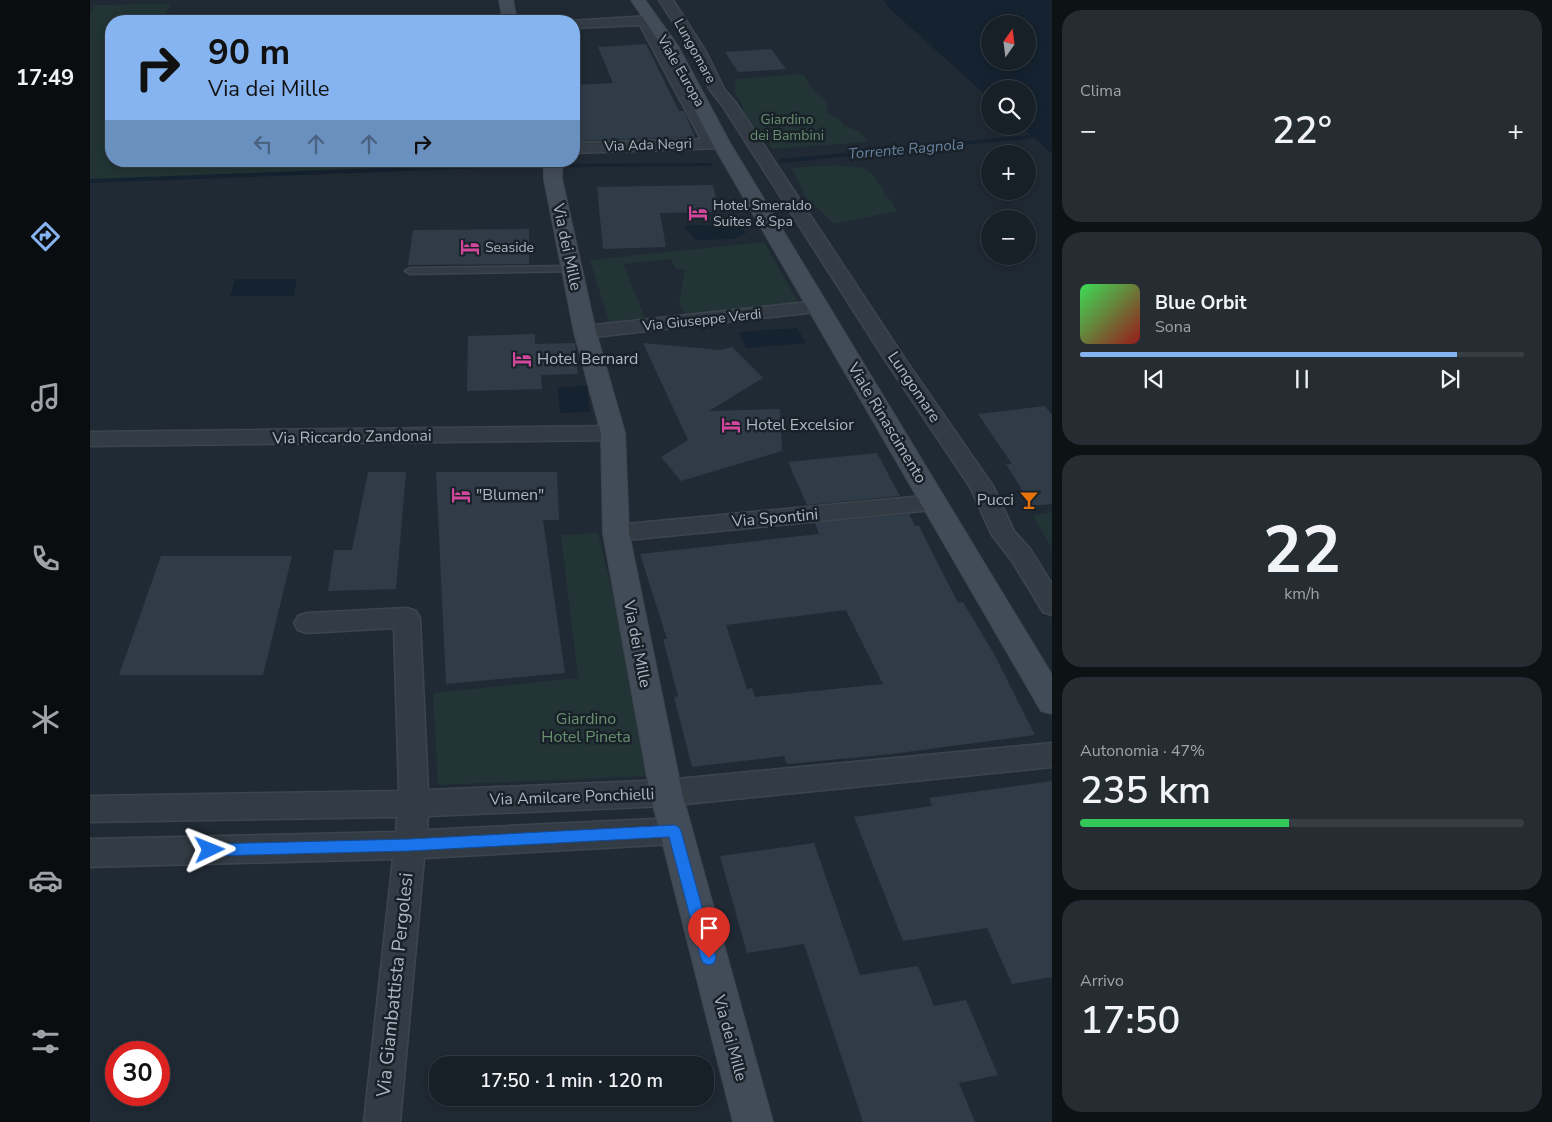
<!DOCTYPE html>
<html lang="it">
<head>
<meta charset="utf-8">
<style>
	body { margin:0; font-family:"Nunito Sans",sans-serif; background:#252d33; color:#f1f3f6; height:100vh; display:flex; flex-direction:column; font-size:19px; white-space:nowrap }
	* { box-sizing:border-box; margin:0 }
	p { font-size:16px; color:#9fa3a7 }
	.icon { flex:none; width:28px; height:28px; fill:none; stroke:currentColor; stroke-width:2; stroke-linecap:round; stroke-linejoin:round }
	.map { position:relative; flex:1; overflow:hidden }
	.details { display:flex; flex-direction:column; gap:10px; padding:10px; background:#0d1215; width:500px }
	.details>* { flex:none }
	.banner { position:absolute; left:15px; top:15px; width:475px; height:152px; border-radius:20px; box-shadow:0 2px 12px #0003,0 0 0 1px #363e44; background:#85b4f0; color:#111; overflow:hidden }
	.needle { width:32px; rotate:14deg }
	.buttons { position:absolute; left:891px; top:15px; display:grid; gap:10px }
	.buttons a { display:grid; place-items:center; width:55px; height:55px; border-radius:50%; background:#182027; box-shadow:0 2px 12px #0003,0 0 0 1px #363e44; font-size:25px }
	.speed { position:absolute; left:15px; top:1041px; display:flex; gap:10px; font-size:25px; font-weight:700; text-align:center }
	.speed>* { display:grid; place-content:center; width:65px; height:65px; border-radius:50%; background:#182027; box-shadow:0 2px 12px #0003,0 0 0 1px #363e44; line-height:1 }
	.speed .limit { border:8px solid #d22; background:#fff; color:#111 }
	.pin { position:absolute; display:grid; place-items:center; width:42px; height:42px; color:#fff; margin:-51px -21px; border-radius:50% 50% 50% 0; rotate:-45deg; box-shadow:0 0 5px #0007 }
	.pin .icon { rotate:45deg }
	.me { position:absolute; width:55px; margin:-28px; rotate:88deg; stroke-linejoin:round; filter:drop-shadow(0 0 4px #0008) }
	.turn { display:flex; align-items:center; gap:18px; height:105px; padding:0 20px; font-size:22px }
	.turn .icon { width:65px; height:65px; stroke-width:2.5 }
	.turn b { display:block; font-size:35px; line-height:42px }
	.lanes { display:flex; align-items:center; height:48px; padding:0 20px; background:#0003; justify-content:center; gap:25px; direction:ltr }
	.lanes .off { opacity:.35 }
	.big { font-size:38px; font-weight:600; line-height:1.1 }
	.details .widget { flex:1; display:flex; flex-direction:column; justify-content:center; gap:8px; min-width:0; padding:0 18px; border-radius:20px; background:#252d33 }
	.details .dial { align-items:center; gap:0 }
	.dial b { font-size:65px; line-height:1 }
	.song { display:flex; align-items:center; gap:15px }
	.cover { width:60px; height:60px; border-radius:8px; background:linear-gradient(135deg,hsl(130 70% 55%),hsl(0 70% 35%)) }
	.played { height:5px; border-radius:2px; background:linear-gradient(90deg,#85b4f0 85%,#363e44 85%) }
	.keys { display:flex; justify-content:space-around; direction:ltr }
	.heat { display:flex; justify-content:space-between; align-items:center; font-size:28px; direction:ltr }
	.charge { height:8px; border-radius:4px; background:linear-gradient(90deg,#34c759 47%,#363e44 0) }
	.trip { position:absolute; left:339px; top:1056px; width:285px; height:50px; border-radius:20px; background:#182027; box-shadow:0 2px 12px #0003,0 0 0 1px #363e44; font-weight:600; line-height:50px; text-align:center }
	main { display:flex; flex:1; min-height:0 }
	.dock { display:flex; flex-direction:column; width:90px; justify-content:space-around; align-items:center; background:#0a0d10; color:#9fa3a7 }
	.dock .icon { width:35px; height:35px }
	.dock .selected { color:#85b4f0 }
	.dock b { font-size:22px; color:#f1f3f6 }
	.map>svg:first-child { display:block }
</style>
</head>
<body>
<main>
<nav class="dock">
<b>17:49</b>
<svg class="icon selected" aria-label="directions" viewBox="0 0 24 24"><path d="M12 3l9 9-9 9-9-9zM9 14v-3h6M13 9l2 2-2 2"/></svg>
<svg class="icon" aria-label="music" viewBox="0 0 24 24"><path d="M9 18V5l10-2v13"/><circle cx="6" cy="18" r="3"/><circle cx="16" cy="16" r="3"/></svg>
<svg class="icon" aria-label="phone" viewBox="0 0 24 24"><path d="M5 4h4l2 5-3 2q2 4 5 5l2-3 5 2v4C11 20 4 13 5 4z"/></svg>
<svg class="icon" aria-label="climate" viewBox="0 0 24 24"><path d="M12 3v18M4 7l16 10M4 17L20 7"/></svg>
<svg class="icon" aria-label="car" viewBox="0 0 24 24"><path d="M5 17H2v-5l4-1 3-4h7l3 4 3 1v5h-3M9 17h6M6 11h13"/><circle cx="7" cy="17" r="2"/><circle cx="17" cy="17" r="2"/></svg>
<svg class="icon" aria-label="filters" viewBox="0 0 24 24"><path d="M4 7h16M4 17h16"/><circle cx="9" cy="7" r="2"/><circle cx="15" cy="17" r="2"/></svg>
</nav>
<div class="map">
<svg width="962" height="1122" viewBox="0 0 962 1122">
	<rect width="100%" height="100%" fill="#202a34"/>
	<path fill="#223435" d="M81,4L72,21H21V161H349L351,168L0,181V14L5,5Z
		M713,74C717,79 718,84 722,88C728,96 736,96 738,107L736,111L752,122L754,126C765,129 773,131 777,142L681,149L676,136L662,126L654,115L652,103L644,91L646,84L643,79Z
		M724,166C736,166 771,164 779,171C784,175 787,183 794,189V196L801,200L807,211L744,224L715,196L702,168Z
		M674,242L709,304L595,314L589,302L595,269H586L581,259L533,264L555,318L519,322L500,260Z
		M962,512V548L943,516Z
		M508,533L543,680L559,776L348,785L343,693L488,678L471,535Z"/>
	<path fill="#152230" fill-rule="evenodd" d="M793,0H962V154L931,126H938V89H900V99L799,8ZM900,24H938V61H900Z
		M607,225L651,228L656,233L644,239L606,240L594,226Z
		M145,279H207L204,296H140Z
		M707,328L716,343L656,348L649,332Z
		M497,386L500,412L470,413L468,387Z"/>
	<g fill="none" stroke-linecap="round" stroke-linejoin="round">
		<path fill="#152230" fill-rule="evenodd" d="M942,135L944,136V138L691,163L688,161L691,159Z
			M620,163L622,164V166L395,168L0,183V179L395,164Z"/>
	</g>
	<path fill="#303b48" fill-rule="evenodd" d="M556,44L589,111H594L596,116L605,137L484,141V85L523,83L508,47Z
		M681,49L696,69L648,72L635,52Z
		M623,185L630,212L570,213L576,247L513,249L507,187Z
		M439,229V264L318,265L323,230Z
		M445,334V344L485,343L488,374L451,375L452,389L377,391L378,336Z
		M553,343L630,350L642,347L673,378L619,411L690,409L692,451L591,481L571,457L598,440Z
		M955,406L962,415V504L942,506L916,464H922L888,414Z
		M787,453L810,496L717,505L698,462Z
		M278,472H316L306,589L238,591L244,550H262Z
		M346,472H467L469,520H453L475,673L356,684Z
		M819,514L825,526H829L868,603L873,602L903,652L945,735L802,754L697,764L694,756L602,767L584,697L588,696L573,639H577L550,554L729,534L725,523ZM756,610L793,684L665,697L662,688L657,689L636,625Z
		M71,556H202L173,675H29Z
		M962,781V977L922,984L897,928L813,941L764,817L842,806L839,798Z
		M724,843L770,975L828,966L844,1006L876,1000L908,1075L869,1083L885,1122H773L714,944L657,953L630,856Z"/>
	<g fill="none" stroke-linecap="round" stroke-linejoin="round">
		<g stroke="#3d454e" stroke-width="3">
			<path id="lane" d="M483,266L486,267V271L320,274L315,271L320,268Z"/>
		</g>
		<g stroke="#3d454e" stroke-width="3">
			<path id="street" d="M569,0H583L616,52L634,89L646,103L815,359L903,486L924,531L940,549L962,584V615L953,612L922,561L902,535L880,487L795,360L632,105L620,90L602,52Z
				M560,16L567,20L563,23L625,136L623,138L637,140L639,143L631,148L484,153V143L611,139L550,25L484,28V21H479Z
				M728,301L735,303L738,307L735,311L495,338L488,336L485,332L488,328L495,326Z
				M523,426L531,428L534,433L531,438L523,440L0,446V432Z
				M844,495L852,497L856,503L852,509L526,541L517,539L514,533L517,527L526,525Z
				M317,608L326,611L330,618L338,790L576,780L962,743V767L576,806L338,816L337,830L585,818L596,822L600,831L596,840L585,844L334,858L310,1122H274L303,859L0,867V839L306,832L307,817L0,822V796L309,791L304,628L217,633L208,630L204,623L208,616L217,613Z"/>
		</g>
		<g stroke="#3d454e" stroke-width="2">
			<path id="secondary" d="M409,0H423L427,21H413Z
				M541,0H555L588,46L640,143L962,675V714L951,711L622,143L572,46Z
				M454,161H472V179L506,332L535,433L539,533L592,793L683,1122H643L560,793L513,533L511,433L484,332L454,179Z"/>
		</g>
		<use href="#lane" fill="#333c45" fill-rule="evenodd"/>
		<use href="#street" fill="#333c45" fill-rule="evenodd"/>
		<use href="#secondary" fill="#424b58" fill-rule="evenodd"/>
	</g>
	<path fill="#1a73e8" stroke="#114b97" d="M584,825L589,827L591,831L626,958L624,963L619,965L613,963L611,958L579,837L319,851L120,856L115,854L113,850L115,845L120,844L319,839Z"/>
	<defs>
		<g id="hotel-bare" transform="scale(1.5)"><path d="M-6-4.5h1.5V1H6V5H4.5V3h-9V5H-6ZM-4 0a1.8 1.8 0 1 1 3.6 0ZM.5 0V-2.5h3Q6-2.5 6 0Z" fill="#d1479c" stroke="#192129" stroke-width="2.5" paint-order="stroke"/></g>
		<g id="bar-bare" transform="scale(1.5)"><path d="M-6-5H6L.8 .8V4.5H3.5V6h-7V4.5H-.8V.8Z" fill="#e8710a" stroke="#192129" stroke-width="2.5" paint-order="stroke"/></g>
	</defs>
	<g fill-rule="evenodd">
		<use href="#hotel-bare" x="608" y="213"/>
		<use href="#hotel-bare" x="380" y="247"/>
		<use href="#hotel-bare" x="432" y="359"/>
		<use href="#hotel-bare" x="641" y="425"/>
		<use href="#hotel-bare" x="371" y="495"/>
		<use href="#bar-bare" x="939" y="500"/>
	</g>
	<g text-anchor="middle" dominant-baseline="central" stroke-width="5" stroke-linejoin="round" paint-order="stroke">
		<g font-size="14" fill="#adb6c2" stroke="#192129">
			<text transform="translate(605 51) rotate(61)">Lungomare</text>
			<text transform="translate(591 71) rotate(60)">Viale Europa</text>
			<text transform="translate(558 145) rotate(-2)">Via Ada Negri</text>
			<text transform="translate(612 320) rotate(-6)">Via Giuseppe Verdi</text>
		</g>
		<g font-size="14" fill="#67906e" stroke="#192129">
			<text x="697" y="119">Giardino<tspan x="697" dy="16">dei Bambini</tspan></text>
		</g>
		<g font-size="14" fill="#adb6c2" stroke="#192129" text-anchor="start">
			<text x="623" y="205">Hotel Smeraldo<tspan x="623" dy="16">Suites &amp; Spa</tspan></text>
			<text x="395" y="247">Seaside</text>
		</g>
		<g font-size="15" font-style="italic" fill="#68839f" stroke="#192129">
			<text transform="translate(816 149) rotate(-5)">Torrente Ragnola</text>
		</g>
		<g font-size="16" fill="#adb6c2" stroke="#192129">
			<text transform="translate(477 247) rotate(78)">Via dei Mille</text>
			<text transform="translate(824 387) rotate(56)">Lungomare</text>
			<text transform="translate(797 423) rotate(59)">Viale Rinascimento</text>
			<text transform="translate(262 437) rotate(-1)">Via Riccardo Zandonai</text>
			<text transform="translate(685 518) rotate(-5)">Via Spontini</text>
			<text transform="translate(547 644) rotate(79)">Via dei Mille</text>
			<text transform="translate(482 797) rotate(-2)">Via Amilcare Ponchielli</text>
			<text transform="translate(640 1038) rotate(75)">Via dei Mille</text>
		</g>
		<g font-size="16" fill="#adb6c2" stroke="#192129" text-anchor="start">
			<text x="447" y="359">Hotel Bernard</text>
			<text x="656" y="425">Hotel Excelsior</text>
			<text x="386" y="495">"Blumen"</text>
			<text x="924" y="500" text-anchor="end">Pucci</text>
		</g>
		<g font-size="16" fill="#67906e" stroke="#192129">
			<text x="496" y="719">Giardino<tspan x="496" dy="18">Hotel Pineta</tspan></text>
		</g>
		<g font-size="19" fill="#adb6c2" stroke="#192129">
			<text transform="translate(305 985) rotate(-84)">Via Giambattista Pergolesi</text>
		</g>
	</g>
</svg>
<div class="buttons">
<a><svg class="needle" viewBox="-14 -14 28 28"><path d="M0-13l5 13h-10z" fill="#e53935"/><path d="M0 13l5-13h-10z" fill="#9fa3a7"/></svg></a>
<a><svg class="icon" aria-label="search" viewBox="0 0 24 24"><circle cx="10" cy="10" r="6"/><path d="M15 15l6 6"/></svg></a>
<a>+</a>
<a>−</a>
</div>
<div class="speed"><div class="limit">30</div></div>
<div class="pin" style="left:619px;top:958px;background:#d93025"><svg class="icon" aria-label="arrive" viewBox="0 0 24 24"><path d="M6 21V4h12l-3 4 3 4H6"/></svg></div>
<svg class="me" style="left:120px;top:850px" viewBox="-20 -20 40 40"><path d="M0-17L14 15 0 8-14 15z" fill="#1a73e8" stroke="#fff" stroke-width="4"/></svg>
<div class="trip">17:50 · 1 min · 120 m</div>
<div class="banner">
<div class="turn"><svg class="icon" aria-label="right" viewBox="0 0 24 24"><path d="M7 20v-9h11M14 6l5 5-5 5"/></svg><div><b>90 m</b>Via dei Mille</div></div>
<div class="lanes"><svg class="icon off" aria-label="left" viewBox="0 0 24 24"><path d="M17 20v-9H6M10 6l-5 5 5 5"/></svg><svg class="icon off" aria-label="ahead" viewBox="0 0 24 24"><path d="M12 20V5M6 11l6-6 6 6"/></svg><svg class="icon off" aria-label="ahead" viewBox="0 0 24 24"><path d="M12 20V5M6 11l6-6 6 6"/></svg><svg class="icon" aria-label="right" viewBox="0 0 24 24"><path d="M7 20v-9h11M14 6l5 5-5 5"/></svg></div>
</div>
</div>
<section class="details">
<div class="widget"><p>Clima</p>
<div class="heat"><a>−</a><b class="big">22°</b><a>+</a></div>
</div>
<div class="widget">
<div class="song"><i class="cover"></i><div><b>Blue Orbit</b><p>Sona</p></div></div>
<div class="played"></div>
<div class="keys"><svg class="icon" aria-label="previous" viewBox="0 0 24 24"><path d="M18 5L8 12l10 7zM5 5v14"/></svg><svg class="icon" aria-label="pause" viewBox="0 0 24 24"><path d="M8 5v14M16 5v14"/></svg><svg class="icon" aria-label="next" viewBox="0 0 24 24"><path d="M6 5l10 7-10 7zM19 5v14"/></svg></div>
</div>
<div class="widget dial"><b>22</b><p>km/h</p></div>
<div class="widget"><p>Autonomia · 47%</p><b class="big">235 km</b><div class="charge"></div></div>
<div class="widget"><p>Arrivo</p><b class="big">17:50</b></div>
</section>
</main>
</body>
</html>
